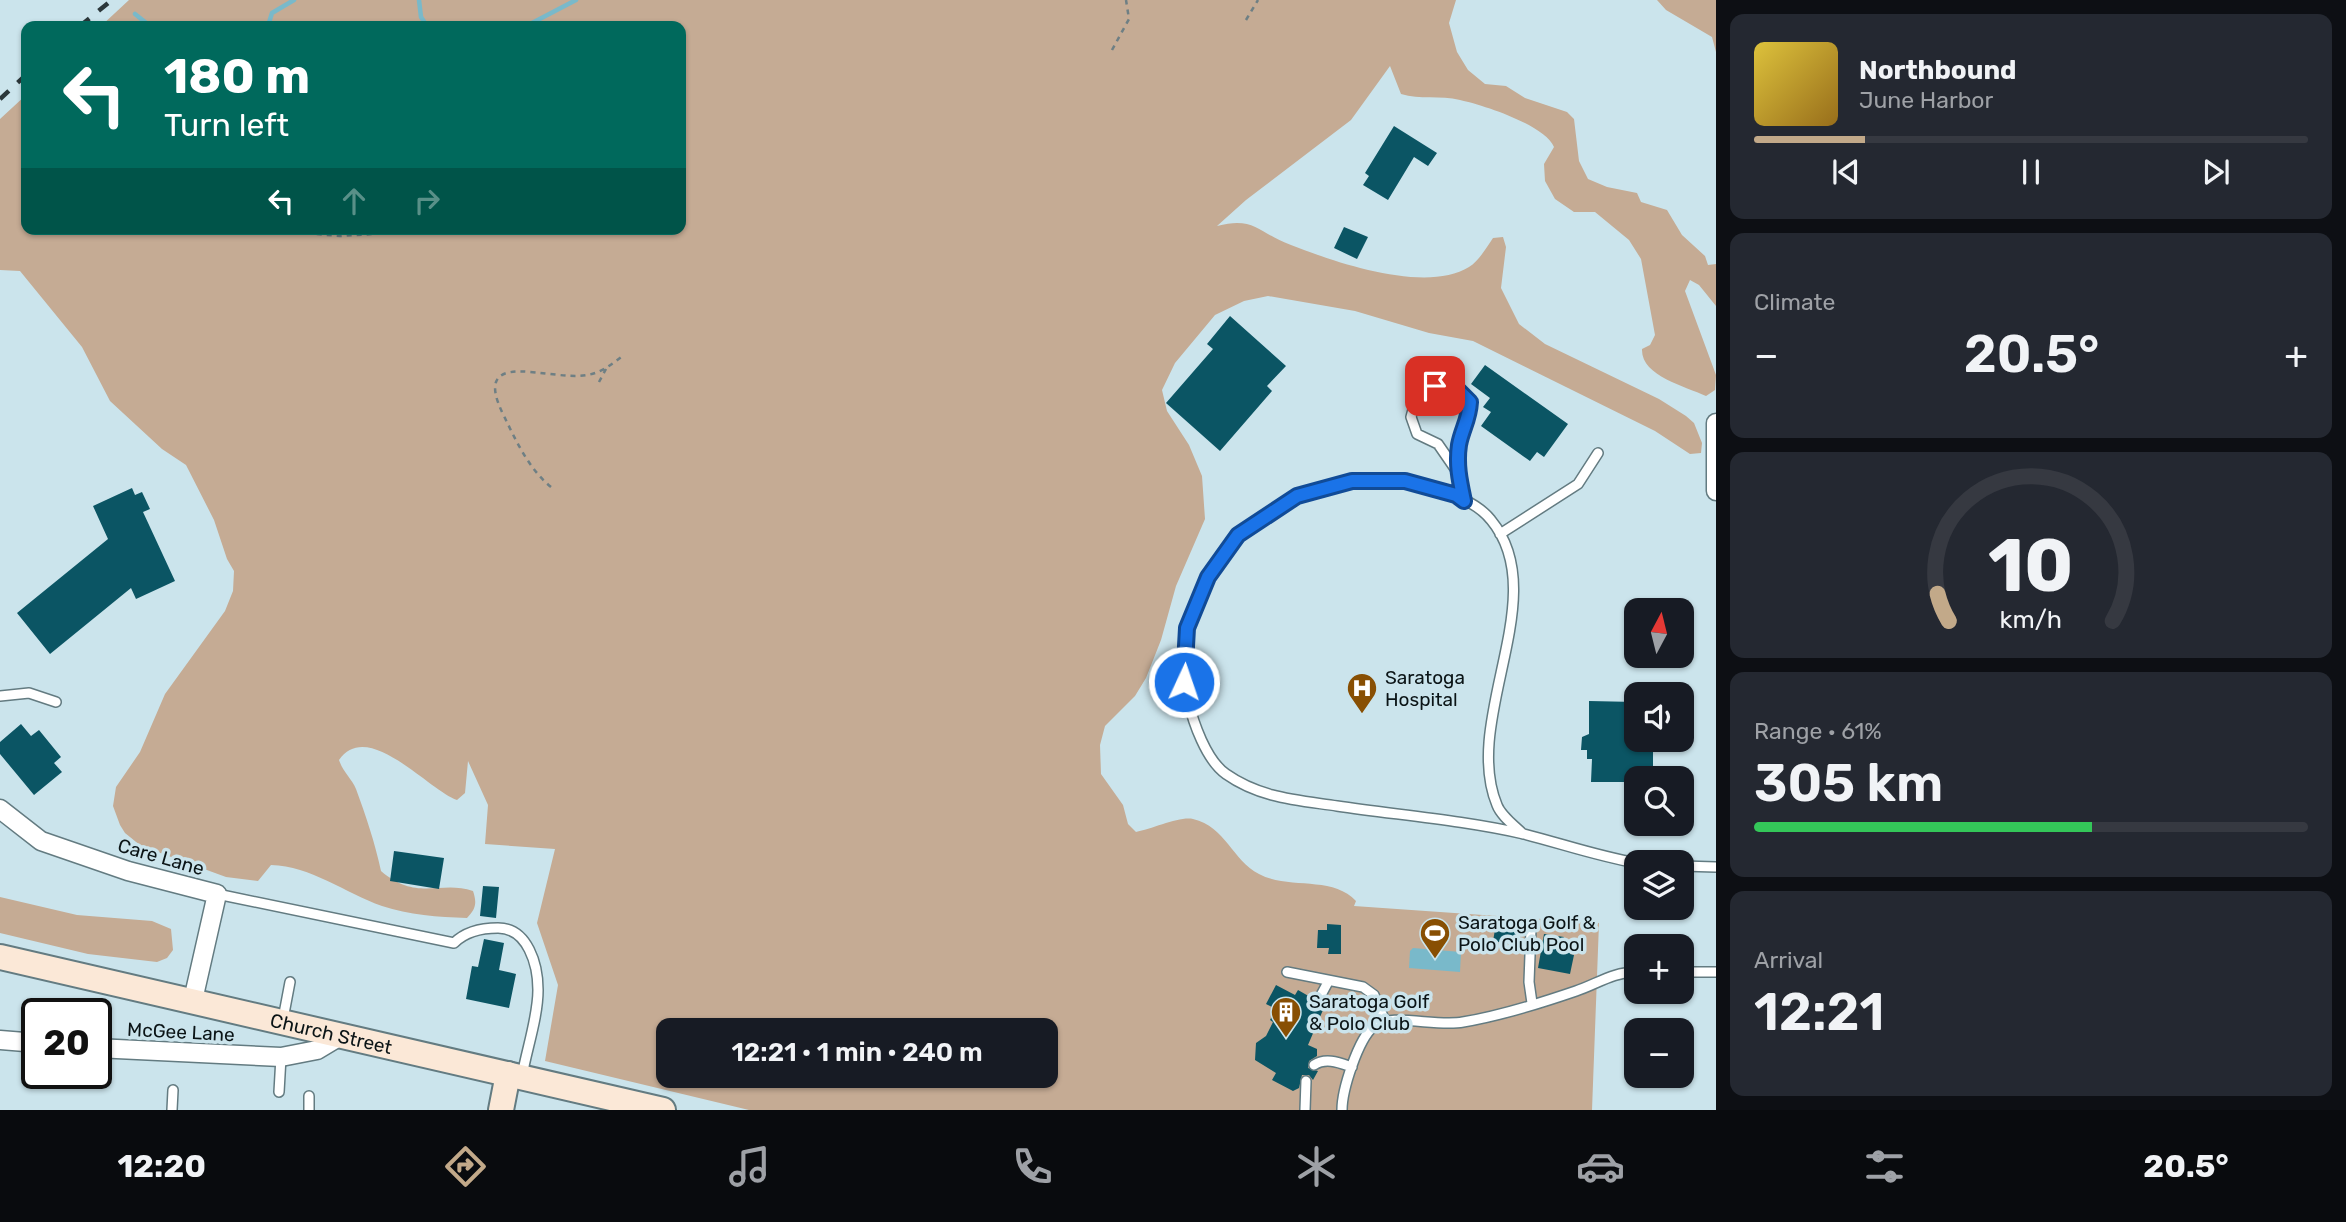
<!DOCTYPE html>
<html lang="en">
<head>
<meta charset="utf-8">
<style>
	body { margin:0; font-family:Rubik,sans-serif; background:#242831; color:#f1f3f6; height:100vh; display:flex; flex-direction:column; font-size:26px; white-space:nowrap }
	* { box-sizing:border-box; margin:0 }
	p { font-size:23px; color:#9ea1a6 }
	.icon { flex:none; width:38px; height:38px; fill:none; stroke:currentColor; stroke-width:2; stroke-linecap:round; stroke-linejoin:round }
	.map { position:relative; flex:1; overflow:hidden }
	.drawer { display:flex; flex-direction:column; gap:14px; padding:14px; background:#0d0f14; width:630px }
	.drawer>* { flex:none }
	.banner { position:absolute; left:21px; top:21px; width:665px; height:214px; border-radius:14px; box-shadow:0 2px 5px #0004; background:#00695c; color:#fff; overflow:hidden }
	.needle { width:46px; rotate:7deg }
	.tools { position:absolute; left:1624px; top:598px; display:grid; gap:14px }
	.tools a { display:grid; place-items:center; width:70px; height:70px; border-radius:14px; background:#171b24; box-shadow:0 2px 5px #0004; font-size:35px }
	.speed { position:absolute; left:21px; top:998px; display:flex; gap:14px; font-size:35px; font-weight:700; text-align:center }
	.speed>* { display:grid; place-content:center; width:91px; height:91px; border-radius:50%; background:#171b24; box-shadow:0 2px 5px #0004; line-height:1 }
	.speed .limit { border:4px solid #111; border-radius:10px; background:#fff; color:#111 }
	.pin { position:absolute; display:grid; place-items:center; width:60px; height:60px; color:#fff; margin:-30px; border-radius:14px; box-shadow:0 4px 10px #0006 }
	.me { position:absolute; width:77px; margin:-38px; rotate:3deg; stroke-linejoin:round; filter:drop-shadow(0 0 5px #0008) }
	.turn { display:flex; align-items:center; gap:24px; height:147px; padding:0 28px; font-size:32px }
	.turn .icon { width:91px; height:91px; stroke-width:2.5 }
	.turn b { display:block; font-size:49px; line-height:60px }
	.lanes { display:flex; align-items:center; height:66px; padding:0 28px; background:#0003; justify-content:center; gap:35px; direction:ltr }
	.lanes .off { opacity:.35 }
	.big { font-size:52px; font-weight:600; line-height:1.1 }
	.drawer .card { flex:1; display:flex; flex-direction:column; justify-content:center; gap:10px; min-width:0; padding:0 24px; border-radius:14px; background:#242831 }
	.drawer .dial { align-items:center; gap:0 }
	.dial svg { height:182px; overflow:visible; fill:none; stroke:#363941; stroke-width:7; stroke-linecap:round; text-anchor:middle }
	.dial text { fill:#f1f3f6; stroke:none }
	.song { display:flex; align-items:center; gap:21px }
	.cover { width:84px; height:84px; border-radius:10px; background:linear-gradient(135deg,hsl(50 70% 55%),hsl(40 70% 35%)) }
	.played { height:7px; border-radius:4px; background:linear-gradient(90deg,#c2a989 20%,#363941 20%) }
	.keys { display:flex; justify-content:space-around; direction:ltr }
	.heat { display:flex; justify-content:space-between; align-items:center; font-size:38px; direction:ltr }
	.charge { height:10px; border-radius:5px; background:linear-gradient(90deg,#34c759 61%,#363941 0) }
	.trip { position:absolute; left:656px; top:1018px; width:402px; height:70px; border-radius:14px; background:#171b24; box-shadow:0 2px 5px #0004; font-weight:600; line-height:70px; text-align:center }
	.tabs { display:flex; height:112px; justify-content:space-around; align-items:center; background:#090b0e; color:#9ea1a6 }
	.tabs .icon { width:49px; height:49px }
	.tabs .current { color:#c2a989 }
	.tabs b { font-size:32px; color:#f1f3f6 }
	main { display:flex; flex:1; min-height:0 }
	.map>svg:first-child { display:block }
</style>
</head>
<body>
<main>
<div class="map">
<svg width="1716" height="1110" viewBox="0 0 1716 1110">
	<rect width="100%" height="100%" fill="#cbe4ec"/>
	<path fill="#c5ab94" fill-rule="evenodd" d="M129,0H1456L1449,23L1457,52L1468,70L1485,84L1506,86L1525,98L1567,112L1574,119L1579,161L1588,179L1607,187L1637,193L1641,202L1667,210L1682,235L1705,256L1708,265L1716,264V306L1699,285L1690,280L1685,291L1716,375L1715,390L1706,396C1685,386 1641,376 1642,349L1650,345L1655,335L1641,259L1629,240L1595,212H1574L1555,199L1545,181L1544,164L1554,147C1545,125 1483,105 1460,100C1440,95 1420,100 1401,94L1390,66L1351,120L1246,200L1217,226C1255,216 1258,233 1291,245C1334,262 1426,294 1469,267C1479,261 1486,248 1493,238L1503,237L1506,247L1501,288L1519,324L1545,344L1659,399L1686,416L1694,423L1702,443L1701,453L1690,454L1655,431L1473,341L1429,333L1355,311L1268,296L1244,301L1215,315L1175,363L1162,390L1167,411L1189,445L1202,476L1205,519L1176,586L1161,640L1146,678L1135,696L1105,726L1100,745L1101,774L1123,805L1128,824L1136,832C1152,829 1180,816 1193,819C1226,827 1232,860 1259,874C1289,890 1332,875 1356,901L1354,906L1599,923L1592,1110H749L545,1061L558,985L537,923L555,849L485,844L488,805L468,761L465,793L457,800C428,790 368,718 339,760C343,772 352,779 356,789C366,816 375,843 381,871C417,902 440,880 473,891C477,903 476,909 467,918C438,917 409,915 382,906C345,893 311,866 271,865L258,881L226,877L141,846L125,833L120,825L113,806L116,787L140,752L165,694L225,611L233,591L234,571L227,559L214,520L186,465L162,449L110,401L82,347L20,271L0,270V119L26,95V229H681V26H101ZM668,1031H1046V1076H668Z
		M1657,0H1716V52L1712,37L1666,10Z
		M0,897L77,915L152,921L171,929L173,950L167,958L157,962L88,954L0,933Z"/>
	<path fill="#79b9ca" d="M1413,948L1461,952L1460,972L1409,968L1410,951Z"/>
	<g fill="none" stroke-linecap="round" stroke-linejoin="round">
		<path stroke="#79b9ca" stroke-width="4.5" d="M419,0L421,17L427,26
			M135,14L150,26
			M268,26L272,13L294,0
			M516,26L532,23L576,0"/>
	</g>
	<path fill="#0b5564" d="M1394,126L1437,153L1428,166L1414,157L1388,200L1363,185L1369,176L1365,173Z
		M1344,227L1368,237L1357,259L1334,248Z
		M1230,316L1286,366L1267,386L1272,391L1220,451L1166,403L1213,349L1207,344Z
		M1485,365L1568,424L1544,457L1537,452L1530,461L1481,426L1491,412L1483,407L1490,398L1471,384Z
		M132,488L135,495L142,492L150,509L143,512L175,581L136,599L131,588L50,654L17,613L108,539L93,506Z
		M1589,701L1636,702V740H1653V779H1636V782H1591L1592,759H1587V750H1581L1582,737L1589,734Z
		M21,724L31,736L39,730L61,757L54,763L62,772L34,795L0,754V742Z
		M394,851L444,858L439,889L390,881Z
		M483,886L499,887L496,918L480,916Z
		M1327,924L1341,925V954H1328L1329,948H1317L1318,930H1327Z
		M1496,924L1519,928L1516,945L1493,941Z
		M1544,934L1564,937L1561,948L1570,950V954L1574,955L1570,974L1538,968Z
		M484,939L504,943L499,970L516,974L509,1008L466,999L472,966L478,967Z
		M1276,985L1295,995L1298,990L1312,998L1309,1003L1323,1010L1308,1045L1317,1049V1056L1309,1061L1308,1068L1318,1071L1313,1080L1309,1075H1302L1299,1088L1293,1091L1272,1080L1276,1073L1255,1060L1256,1043L1266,1036L1273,1022L1270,1020L1276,1009L1266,1004Z"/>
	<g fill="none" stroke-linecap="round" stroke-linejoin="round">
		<g stroke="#637b81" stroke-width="12">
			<path id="lane" d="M1458,473L1438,444L1417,434L1411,417L1417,395C1441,383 1450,382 1470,402C1469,420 1462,429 1459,445C1457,465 1460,482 1464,501
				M1500,534L1578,484L1598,453
				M0,696L29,693L56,702
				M1523,834C1515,826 1501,816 1497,805C1461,719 1554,596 1491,520C1477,502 1450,493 1429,487C1299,451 1160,563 1188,700C1193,722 1206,760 1226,774C1260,798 1297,800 1337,806C1398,815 1463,820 1524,834C1563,844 1597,856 1637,863
				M1682,866L1716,867
				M217,894L454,943C466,931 481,928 498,928C528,928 538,965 538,990C538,1017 527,1048 522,1076
				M1531,928L1529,982L1532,1003
				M1287,972L1363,987L1374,995L1385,1021
				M1682,972H1716
				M1320,997L1328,982
				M283,1019L290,982
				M1314,1065C1326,1057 1340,1063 1352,1067
				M279,1092L281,1057
				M172,1110L173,1090
				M309,1110V1096
				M1305,1110L1306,1081
				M1342,1110C1342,1090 1358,1039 1374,1026C1390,1013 1437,1027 1463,1022C1500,1016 1541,1003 1576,991C1597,984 1613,972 1636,972"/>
		</g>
		<g stroke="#637b81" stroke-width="21">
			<path id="street" d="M1716,423V491
				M0,809L41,841L128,871L217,894L193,1000
				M0,1040L37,1043
				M96,1048L281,1057L317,1050L342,1035"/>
		</g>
		<g stroke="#637b81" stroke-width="28">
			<g id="secondary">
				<path id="s1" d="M0,957L663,1110"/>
				<path d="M501,1110L508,1074"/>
			</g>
		</g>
		<path stroke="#6e7f84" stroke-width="2.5" stroke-dasharray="5 5" stroke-linecap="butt" d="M1246,20L1258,0
			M1112,50L1129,19L1126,0
			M257,229L340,236L458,229
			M599,382L606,369
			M551,487C529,469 516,441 504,416C468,345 550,382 587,375C601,373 612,364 624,355"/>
		<use href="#lane" stroke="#fff" stroke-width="9"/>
		<use href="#street" stroke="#fff" stroke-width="18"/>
		<use href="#secondary" stroke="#fbe8d7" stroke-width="24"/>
		<path stroke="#2c383b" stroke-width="4.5" stroke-dasharray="12 12" stroke-linecap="butt" d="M80,26L112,0
			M0,99L26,75"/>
	</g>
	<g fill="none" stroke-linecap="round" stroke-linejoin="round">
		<g stroke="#114b97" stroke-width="18">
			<path id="route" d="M1184,682L1187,628L1208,577L1238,535L1297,496L1352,481H1405L1456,495L1464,501C1460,482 1456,465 1459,445C1462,429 1469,420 1470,402L1456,388L1435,386"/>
		</g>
		<use href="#route" stroke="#1a73e8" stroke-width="12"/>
	</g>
	<defs>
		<g id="hospital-pin" transform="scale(1.575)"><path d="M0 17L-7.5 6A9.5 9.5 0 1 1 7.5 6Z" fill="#884f03" stroke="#cbe4ec"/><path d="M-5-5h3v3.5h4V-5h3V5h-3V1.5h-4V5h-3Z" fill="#fff"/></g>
		<g id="stadium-pin" transform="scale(1.575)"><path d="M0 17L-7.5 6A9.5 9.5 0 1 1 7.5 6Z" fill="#884f03" stroke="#cbe4ec"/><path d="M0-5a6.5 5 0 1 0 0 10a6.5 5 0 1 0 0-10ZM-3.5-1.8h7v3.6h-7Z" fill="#fff"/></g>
		<g id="building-pin" transform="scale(1.575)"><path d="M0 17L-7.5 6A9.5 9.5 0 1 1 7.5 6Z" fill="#884f03" stroke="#cbe4ec"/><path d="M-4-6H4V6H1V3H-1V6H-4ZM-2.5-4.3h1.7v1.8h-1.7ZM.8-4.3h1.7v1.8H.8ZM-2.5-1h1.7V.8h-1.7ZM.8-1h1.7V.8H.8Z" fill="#fff"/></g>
	</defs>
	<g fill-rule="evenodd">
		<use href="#hospital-pin" x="1362" y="688"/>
		<use href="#stadium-pin" x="1435" y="933"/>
		<use href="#building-pin" x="1286" y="1012"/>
	</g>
	<g text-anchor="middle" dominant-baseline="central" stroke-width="7" stroke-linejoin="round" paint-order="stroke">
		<g font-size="19" fill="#0b1416" stroke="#cbe4ec" text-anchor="start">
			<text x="1385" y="677">Saratoga<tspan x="1385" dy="22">Hospital</tspan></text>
			<text x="1458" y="922">Saratoga Golf &amp;<tspan x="1458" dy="22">Polo Club Pool</tspan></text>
			<text x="1309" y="1001">Saratoga Golf<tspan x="1309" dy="22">&amp; Polo Club</tspan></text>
		</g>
		<g font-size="19" fill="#0b1416" stroke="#cbe4ec">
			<text transform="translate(161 857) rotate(16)">Care Lane</text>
			<text transform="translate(181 1032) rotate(3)">McGee Lane</text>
			<text stroke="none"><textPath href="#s1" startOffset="340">Church Street</textPath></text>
		</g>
	</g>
</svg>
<div class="tools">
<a><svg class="needle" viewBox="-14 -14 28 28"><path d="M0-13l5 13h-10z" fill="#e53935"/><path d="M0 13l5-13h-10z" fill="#9ea1a6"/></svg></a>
<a><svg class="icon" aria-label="sound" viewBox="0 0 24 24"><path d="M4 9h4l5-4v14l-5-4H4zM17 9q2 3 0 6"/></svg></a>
<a><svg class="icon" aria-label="search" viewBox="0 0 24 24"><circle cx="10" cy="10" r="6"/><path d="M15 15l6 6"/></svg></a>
<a><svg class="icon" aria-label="layers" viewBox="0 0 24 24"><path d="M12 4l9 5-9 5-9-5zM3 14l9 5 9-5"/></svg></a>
<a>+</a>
<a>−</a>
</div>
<div class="speed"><div class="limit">20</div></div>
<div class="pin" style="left:1435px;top:386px;background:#d93025"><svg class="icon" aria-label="arrive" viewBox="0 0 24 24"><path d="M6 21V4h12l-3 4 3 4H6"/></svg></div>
<svg class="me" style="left:1184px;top:682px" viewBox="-20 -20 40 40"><circle r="17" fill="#1a73e8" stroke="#fff" stroke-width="3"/><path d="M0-11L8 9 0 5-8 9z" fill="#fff"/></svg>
<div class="trip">12:21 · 1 min · 240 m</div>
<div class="banner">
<div class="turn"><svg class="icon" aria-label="left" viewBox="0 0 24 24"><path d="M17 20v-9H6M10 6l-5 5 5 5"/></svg><div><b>180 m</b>Turn left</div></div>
<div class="lanes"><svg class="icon" aria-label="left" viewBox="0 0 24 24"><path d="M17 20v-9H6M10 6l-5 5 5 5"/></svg><svg class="icon off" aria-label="ahead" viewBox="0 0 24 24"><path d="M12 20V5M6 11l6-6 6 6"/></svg><svg class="icon off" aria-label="right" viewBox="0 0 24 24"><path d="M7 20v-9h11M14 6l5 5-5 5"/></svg></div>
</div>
</div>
<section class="drawer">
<div class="card">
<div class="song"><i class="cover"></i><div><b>Northbound</b><p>June Harbor</p></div></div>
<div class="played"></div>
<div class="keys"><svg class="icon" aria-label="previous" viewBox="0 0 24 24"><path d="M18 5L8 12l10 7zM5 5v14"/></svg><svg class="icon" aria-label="pause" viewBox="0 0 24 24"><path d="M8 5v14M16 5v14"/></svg><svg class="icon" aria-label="next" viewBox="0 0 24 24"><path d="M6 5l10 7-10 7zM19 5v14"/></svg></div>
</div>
<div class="card"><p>Climate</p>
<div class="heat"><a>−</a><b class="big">20.5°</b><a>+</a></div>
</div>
<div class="card dial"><svg viewBox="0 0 100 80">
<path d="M14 69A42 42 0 1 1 86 69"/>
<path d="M14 69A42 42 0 0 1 9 57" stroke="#c2a989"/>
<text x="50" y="56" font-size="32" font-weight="700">10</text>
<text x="50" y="72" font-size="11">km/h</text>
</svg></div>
<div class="card"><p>Range · 61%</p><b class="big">305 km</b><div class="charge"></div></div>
<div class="card"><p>Arrival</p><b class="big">12:21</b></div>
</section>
</main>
<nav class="tabs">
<b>12:20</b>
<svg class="icon current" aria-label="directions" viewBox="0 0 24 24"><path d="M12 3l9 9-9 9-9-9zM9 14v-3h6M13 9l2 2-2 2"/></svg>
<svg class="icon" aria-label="music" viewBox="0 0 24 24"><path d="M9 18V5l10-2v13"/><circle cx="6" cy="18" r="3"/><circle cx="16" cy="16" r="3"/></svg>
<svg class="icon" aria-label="phone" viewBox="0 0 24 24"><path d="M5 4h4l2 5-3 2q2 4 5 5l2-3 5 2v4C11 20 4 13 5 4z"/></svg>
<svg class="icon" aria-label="climate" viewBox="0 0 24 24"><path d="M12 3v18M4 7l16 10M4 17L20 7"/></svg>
<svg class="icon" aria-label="car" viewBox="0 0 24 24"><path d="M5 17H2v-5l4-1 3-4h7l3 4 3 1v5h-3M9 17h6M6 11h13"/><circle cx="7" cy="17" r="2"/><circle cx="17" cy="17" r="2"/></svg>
<svg class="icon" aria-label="filters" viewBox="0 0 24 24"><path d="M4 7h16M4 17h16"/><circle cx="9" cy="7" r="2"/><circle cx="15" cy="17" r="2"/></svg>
<b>20.5°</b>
</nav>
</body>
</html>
